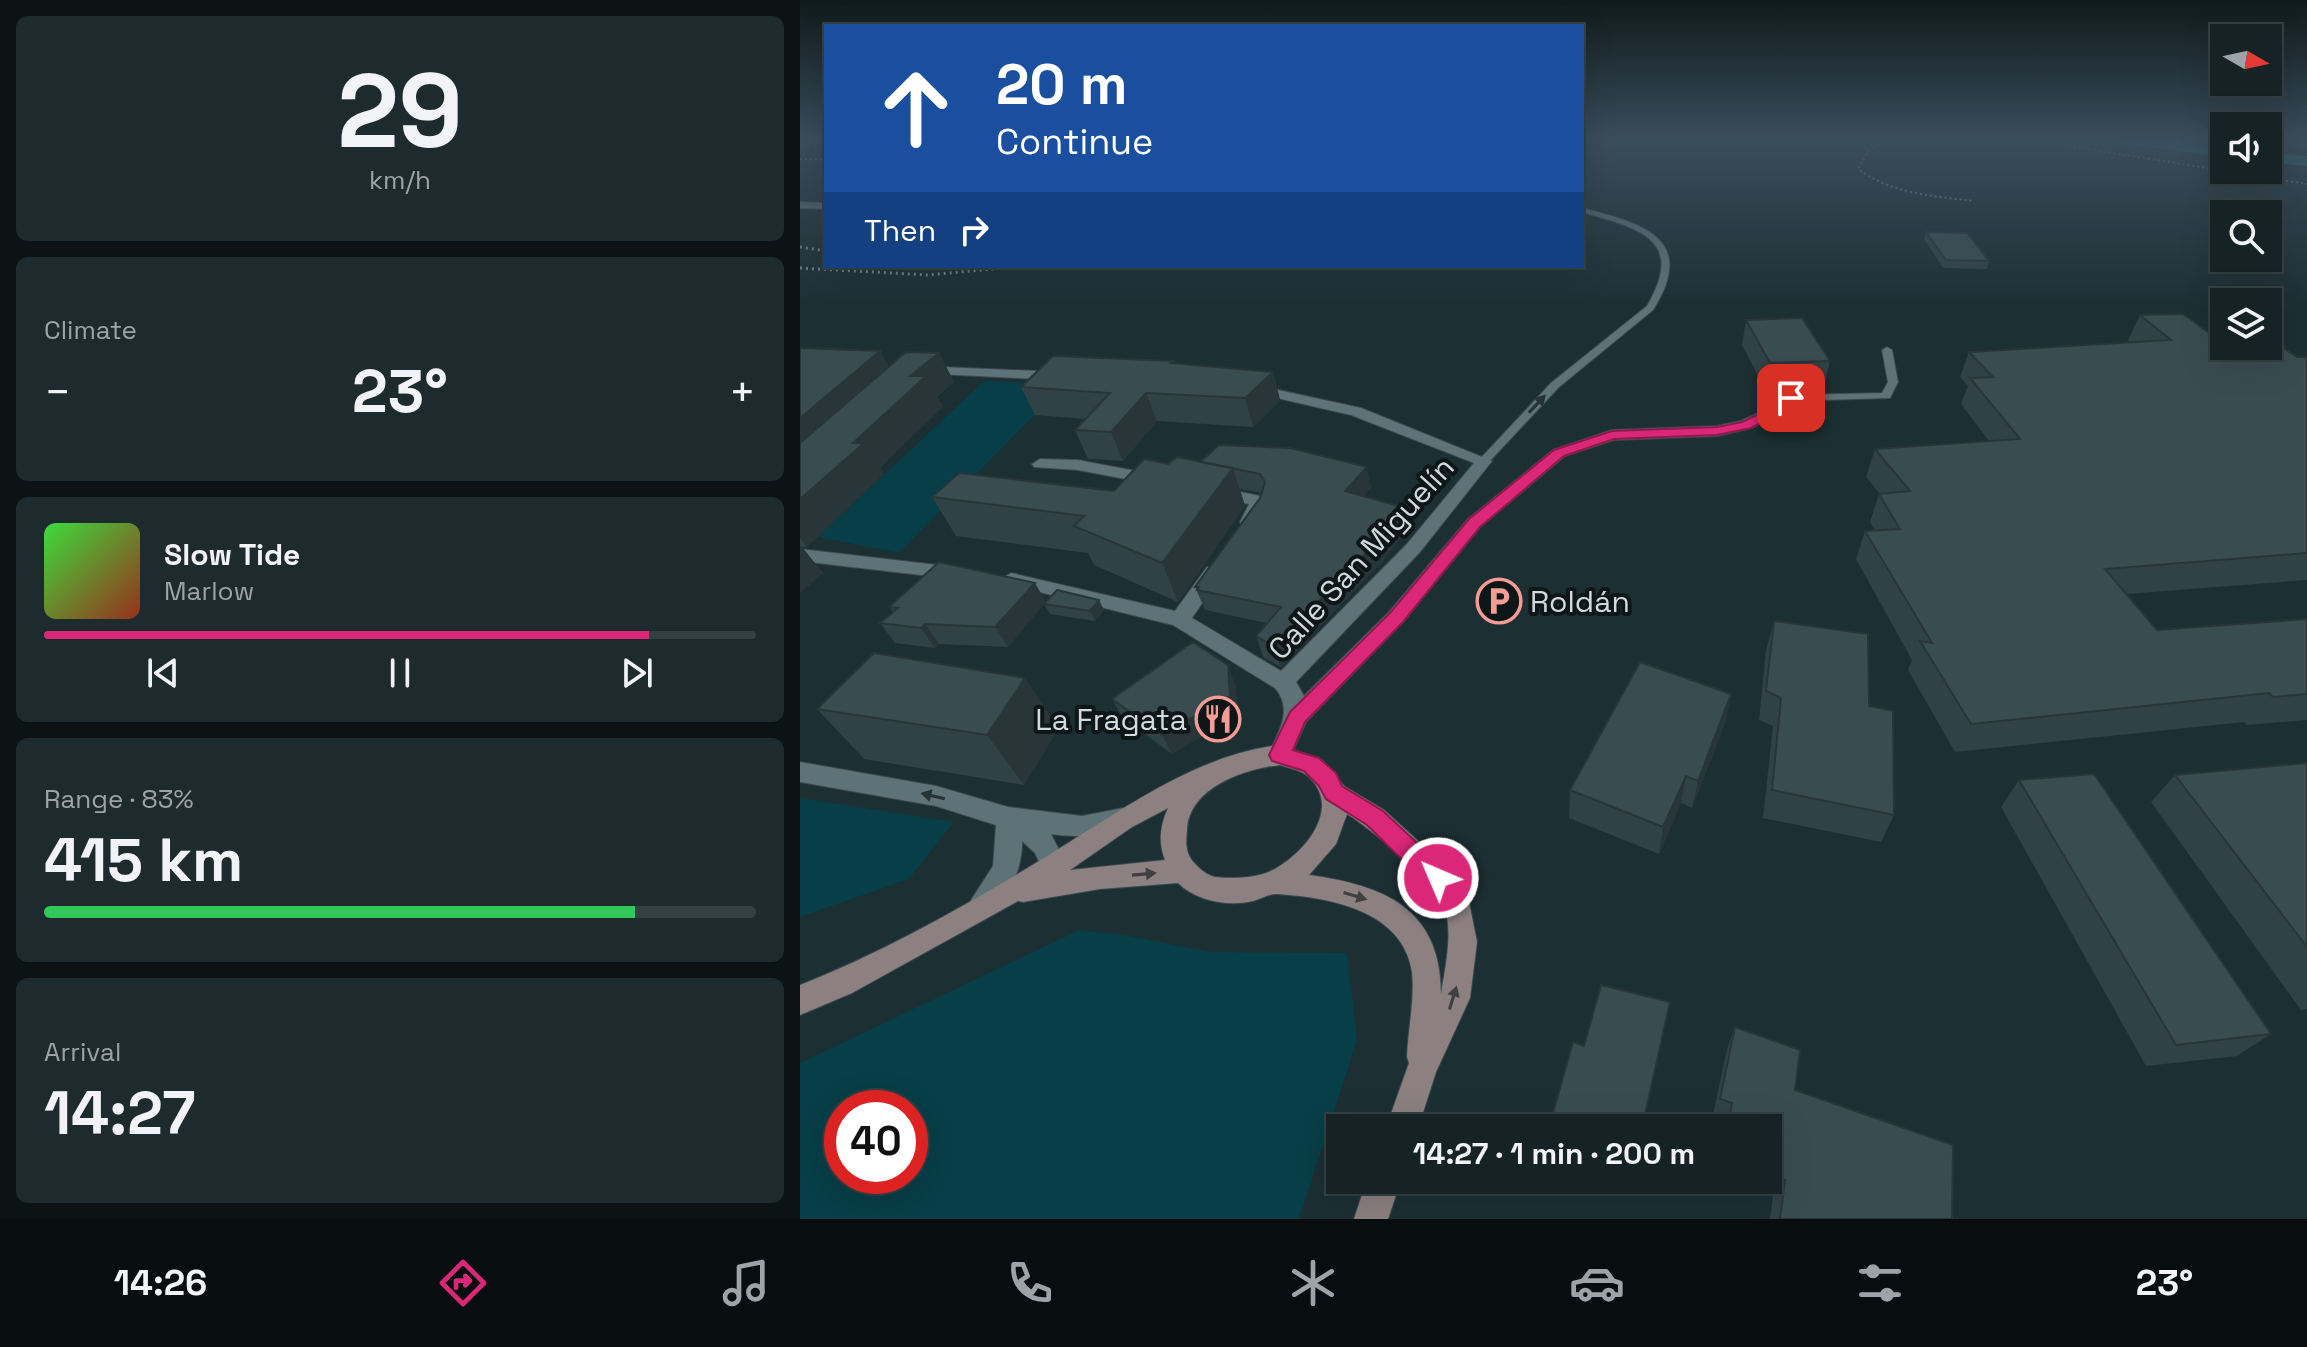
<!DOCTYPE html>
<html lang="en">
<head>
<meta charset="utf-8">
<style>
	body { margin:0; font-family:"Space Grotesk",sans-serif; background:#1e2b2e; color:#f1f3f6; height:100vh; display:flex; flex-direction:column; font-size:30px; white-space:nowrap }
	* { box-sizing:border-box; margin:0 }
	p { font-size:26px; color:#9da4a7 }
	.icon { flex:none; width:44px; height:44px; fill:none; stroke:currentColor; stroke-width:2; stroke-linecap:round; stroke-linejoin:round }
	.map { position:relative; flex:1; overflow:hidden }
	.drawer { display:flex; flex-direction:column; gap:16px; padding:16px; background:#0c1315; width:800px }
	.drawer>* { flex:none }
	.banner { position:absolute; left:24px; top:24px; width:760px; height:244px; border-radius:0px; box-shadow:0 8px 32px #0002,0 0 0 2px #344043; background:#1a4fa0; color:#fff; overflow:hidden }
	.needle { width:52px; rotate:99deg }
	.tools { position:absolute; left:1410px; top:24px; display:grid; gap:16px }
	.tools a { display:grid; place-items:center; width:72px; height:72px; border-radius:0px; background:#152326; box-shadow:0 8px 32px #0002,0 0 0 2px #344043; font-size:40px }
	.speed { position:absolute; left:24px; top:1090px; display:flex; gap:16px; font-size:40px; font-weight:700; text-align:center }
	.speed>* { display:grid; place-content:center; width:104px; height:104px; border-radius:50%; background:#152326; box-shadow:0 8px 32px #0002,0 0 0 2px #344043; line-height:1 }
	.speed .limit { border:12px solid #d22; background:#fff; color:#111 }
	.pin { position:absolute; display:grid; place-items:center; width:68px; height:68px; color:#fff; margin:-34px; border-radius:16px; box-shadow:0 4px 12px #0006 }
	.me { position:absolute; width:88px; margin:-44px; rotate:315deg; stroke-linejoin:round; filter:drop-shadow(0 0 6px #0008) }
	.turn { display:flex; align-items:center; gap:28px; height:168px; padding:0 40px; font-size:36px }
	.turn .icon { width:104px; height:104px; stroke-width:2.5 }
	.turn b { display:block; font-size:56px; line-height:68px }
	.then { display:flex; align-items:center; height:76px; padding:0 40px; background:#0003; gap:16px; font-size:30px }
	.big { font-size:60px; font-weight:800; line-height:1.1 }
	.drawer .widget { flex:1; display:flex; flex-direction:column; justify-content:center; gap:12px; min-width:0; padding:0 28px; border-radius:12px; background:#1e2b2e }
	.drawer .dial { align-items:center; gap:0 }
	.dial b { font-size:104px; line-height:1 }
	.song { display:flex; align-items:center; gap:24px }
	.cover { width:96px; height:96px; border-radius:12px; background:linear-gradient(135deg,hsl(120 70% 55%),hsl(10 70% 35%)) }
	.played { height:8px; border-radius:4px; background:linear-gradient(90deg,#db2777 85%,#344043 85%) }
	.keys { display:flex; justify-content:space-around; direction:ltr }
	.heat { display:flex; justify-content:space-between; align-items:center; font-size:44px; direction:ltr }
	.charge { height:12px; border-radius:6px; background:linear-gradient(90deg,#34c759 83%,#344043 0) }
	.trip { position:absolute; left:526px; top:1114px; width:456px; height:80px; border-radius:0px; background:#152326; box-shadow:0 8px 32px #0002,0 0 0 2px #344043; font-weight:800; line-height:80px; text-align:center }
	.tabs { display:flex; height:128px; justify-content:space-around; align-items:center; background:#080e0f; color:#9da4a7 }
	.tabs .icon { width:56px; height:56px }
	.tabs .active { color:#db2777 }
	.tabs b { font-size:36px; color:#f1f3f6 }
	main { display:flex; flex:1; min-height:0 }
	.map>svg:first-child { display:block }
</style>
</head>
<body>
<main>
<section class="drawer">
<div class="widget dial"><b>29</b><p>km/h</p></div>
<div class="widget"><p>Climate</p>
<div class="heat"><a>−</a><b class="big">23°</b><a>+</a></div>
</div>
<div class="widget">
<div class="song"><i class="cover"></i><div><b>Slow Tide</b><p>Marlow</p></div></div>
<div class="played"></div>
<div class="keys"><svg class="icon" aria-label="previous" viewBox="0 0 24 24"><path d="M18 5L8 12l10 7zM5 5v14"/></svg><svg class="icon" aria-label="pause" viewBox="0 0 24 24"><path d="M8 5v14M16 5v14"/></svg><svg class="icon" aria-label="next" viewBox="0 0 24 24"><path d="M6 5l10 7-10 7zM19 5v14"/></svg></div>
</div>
<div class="widget"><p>Range · 83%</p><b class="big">415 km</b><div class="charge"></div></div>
<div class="widget"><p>Arrival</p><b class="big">14:27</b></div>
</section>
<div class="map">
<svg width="1507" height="1219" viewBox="0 0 1507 1219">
	<rect width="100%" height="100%" fill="#1c2f33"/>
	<path fill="#083e47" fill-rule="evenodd" d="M184,381L265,384L99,553L18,537Z
		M0,798L154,822L109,879L0,917Z
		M279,930L330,936L411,952L547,953L557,1040L499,1219H0V1063ZM42,1108H110V1176H42Z"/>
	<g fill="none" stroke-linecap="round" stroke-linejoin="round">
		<path fill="#268495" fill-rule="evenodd" d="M1310,138H1352L1424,147V157L1318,143Z
			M1468,152L1507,156V166L1468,162Z"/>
		<g stroke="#3a4a4d" stroke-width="2">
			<path id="lane" d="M782,208C840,223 899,237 853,310L759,387L688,463H680V459L751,383L847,306C887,238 837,228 782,212Z
				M1087,347L1092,350L1098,382L1090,398L991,401L986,398L991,395L1082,393L1088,382L1082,350Z"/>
		</g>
		<g stroke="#3a4a4d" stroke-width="2">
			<path id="street" d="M0,202L26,203V209L0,208Z
				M120,366L260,372L267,376L260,380L115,373L113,370Z
				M451,384L561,408L692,461L620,552L496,682L504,696L589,612L668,519L753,450L812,430L917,426L941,421L980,403L986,395L991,394L998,398L991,409L951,428L917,436L814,440L765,456L680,527L603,622L506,722L488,762L480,765L472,762L468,755C478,733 494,710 475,688L373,625L211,585L201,579L211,573L375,611L407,567H421L424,571L392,618L481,671L607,544L674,463L551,415L446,391V385Z
				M240,459L278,460L357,475L365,480L357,485L278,470L234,467L232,464Z
				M416,487L465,497L468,501L455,526H443L440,522L449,504L410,496L407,492L410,488Z
				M0,549L155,567L165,573L155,579L0,561Z
				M0,762L136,786L208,807L282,816L323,808L332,811L336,819L332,827C305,837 279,838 251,834L267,866L263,874L254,878L245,874L235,853L222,841C223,867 206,911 180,921L170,917L166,908L193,866L196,825L136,806L0,782Z"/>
		</g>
		<g stroke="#3a4a4d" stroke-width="2">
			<path id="secondary" d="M480,745L522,760L544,786L584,810L630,852L665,888L668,897L677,942L670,998L636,1072L618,1128H586L609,1063L607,1057C608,1029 615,999 612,972C603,910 528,897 476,894C468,894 460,899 453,901C429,907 396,901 378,883L300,889L223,902L218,901L52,993L0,1015V985C84,952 167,905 244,858C317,814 393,755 480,745ZM480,765C489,768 501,770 508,776C542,807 507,851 475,869C458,878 435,879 415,877C406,875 397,867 391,859C385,850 386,840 387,830C389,787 445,769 480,765ZM368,808C360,826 358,842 365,860L270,870L332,827ZM547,814C570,828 629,878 642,902C655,926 645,968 641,994C641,908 583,885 509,875L536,844Z
				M567,1180H601L588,1219H554Z"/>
		</g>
		<path stroke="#78878a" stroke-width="2" stroke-dasharray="2 3" stroke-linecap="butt" d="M0,138L24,140L0,142
			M1059,138L1056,142L1069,150
			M1086,138L1069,150L1058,169C1092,194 1133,196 1174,201
			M1240,138L1269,146L1507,184
			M1501,138H1507
			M0,159H26"/>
		<path stroke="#78878a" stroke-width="3" stroke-dasharray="2 4" stroke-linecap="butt" d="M0,247L26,251
			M0,268L128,275L224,266"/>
		<use href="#lane" fill="#5e7377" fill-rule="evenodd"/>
		<use href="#street" fill="#5e7377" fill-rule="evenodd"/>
		<use href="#secondary" fill="#8c8081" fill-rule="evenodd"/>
	</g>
	<path fill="#314246" d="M1126,232L1189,261L1187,269L1143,268L1124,239Z
		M1340,315L1415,337L1497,357H1507V580L1326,594L1357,630L1507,619V720L1447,725L1444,722L1155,752L1108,670L1112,660L1056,559L1065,531H1075L1070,522L1079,494H1080L1066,477L1075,449L1189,441L1161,404L1168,386L1160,377L1169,352L1330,342L1328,340Z
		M946,320L1030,361L1024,386L965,389L942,345Z
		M0,348L80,351L89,367L139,353L154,382L137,397L143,406L80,468L84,474L7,547H2L23,573L0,593Z
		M375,364L473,372L480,400L453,427L357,421L323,461L288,459L275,430L286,419L235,415L221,387Z
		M400,462L571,487L563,496L605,508L608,528L582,562L481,667L463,657L456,636L467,623L405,610L395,587L460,498L461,493L440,489L445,506L378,602L294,565L288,553L156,536L132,497L314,491L368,464Z
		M246,602L304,610L295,621L250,614L244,604L208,647L139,644L135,648L95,643L80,623L93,612L89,607Z
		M974,621L1069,706L1094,815L1081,842L963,818L973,726L959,720L966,650Z
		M225,678L258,729L224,785L64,759L17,709Z
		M435,684L438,715L372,754L323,718L312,699Z
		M931,694L925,723L892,808L881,803L859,854L769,818L770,790Z
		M1507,763V1009L1501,1010L1351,802L1375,775Z
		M1219,780L1471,1034L1437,1056L1346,1066L1201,807Z
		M935,1027L995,1090L1152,1219H970L973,1196L935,1180H968V1128H922L923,1123L912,1119L927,1049Z
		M753,1113L842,1128H753Z"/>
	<path fill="#283639" d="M80,351L97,380L0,468V418Z
		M139,353L154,382L137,397L143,406L80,468L84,474L7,547L0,538V499L53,443L110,376Z
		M473,372L480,400L453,427L445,398Z
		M346,393L357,421L323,461L311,432Z
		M567,467L571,487L549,511L545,491Z
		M433,468L445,506L378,602L362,563Z
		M605,508L608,528L582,562L481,667L474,647Z
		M0,545L23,573L0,593Z
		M235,583L246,602L208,647L195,627Z
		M299,600L304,610L295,621L290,611Z
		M125,624L139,644L135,648L121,628Z
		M428,665L435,684L438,715L372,754L362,735Z
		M225,678L258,729L224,785L187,735Z
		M931,694L925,723L892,808L898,781Z
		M886,776L881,803L859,854L863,827Z"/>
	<path fill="#394d51" stroke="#283639" stroke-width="2" d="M1126,232L1167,233L1189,261L1146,260Z
		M1383,314L1415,337L1424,336V346H1468V337L1497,357H1507V553L1305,569L1357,630L1507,619V694L1473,697L1469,693L1171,724L1120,641L1132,643L1065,531L1100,529L1079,494L1110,491L1075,449L1220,439L1170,378L1193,377L1169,352L1371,340L1340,315Z
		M1002,318L1030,361L970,363L946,320Z
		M0,348L80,351L0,418Z
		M106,352L139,353L110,376H126L53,443H64L0,499V443Z
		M253,356L374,361L371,363L473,372L445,398L346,393L311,432L275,430L310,393L221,387Z
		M419,445L490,448L567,467L545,491L605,508L578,541L474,647L456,636L481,607L397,590L399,587H395L460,498L465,482L460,474L400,462Z
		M377,457L433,468L362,563L274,526L284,516L132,497L159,473L314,491L344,459L368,464Z
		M139,562L235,583L195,627L125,624L121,628L80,623L98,608L89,607Z
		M257,590L299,600L290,611L244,604Z
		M974,621L1068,634L1069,706L1093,711L1094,815L972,790L981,698L966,691Z
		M393,642L428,665L430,696L362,735L312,699Z
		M74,653L225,678L187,735L17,709Z
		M840,662L931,694L898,781L886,776L863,827L770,790Z
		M1507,763V947L1375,775Z
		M1294,774L1471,1034L1376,1045L1219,780Z
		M801,985L870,1002L842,1128H801L753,1113L773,1042L784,1046Z
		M935,1027L1000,1050L995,1090L1153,1145L1152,1219H980L985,1180L968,1172V1128H927L932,1103L920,1099Z"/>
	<defs><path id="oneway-solid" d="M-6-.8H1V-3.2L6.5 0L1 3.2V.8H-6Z" transform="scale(2)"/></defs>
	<g fill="#263234">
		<use href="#oneway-solid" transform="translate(737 404) rotate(-47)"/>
		<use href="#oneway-solid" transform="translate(133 796) rotate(-167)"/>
	</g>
	<g fill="#404042">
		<use href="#oneway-solid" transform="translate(344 874) rotate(-5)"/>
		<use href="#oneway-solid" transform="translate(555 896) rotate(17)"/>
		<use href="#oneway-solid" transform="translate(653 998) rotate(-73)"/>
	</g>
	<linearGradient id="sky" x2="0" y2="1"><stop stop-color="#0f1a1c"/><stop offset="0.45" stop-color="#3a4d5b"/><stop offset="1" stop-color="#3a4d5b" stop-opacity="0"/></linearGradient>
	<rect width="1507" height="308" fill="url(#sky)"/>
	<path fill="#db2777" stroke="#8e194d" stroke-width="2" d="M991,394L998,398L991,409L951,428L917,435L814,439L764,456L680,527L603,622L505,722L493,750L519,758L536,773L542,786L583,811L647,871L650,878L647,886L638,890L629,886L567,825L526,799L519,786L504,771L472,761L469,755L490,712L590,613L669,519L754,450L812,431L917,427L942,422L981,404L986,395Z"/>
	<defs>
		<g id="parking-ring" transform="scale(2.3)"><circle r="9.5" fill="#0e1618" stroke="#f59c94" stroke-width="1.5"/><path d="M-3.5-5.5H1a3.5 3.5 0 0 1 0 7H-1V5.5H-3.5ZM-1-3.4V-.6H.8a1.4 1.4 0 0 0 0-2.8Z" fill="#f59c94"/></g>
		<g id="restaurant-ring" transform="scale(2.3)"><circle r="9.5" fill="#0e1618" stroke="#f59c94" stroke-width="1.5"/><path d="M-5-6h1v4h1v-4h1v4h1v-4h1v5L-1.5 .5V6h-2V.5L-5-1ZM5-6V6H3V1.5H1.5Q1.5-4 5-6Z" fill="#f59c94"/></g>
	</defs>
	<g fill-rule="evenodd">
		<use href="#parking-ring" x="699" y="601"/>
		<use href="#restaurant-ring" x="418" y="719"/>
	</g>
	<g text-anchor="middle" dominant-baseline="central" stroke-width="8" stroke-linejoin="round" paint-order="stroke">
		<g font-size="30" fill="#cfdbdd" stroke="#0e1618">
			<text transform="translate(561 558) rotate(-48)">Calle San Miguelín</text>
		</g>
		<g font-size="30" fill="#cfdbdd" stroke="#0e1618" text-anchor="start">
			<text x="730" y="601">Roldán</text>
			<text x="387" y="719" text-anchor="end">La Fragata</text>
		</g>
	</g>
</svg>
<div class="tools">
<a><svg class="needle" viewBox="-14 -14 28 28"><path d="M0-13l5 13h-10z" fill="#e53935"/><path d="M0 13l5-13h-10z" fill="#9da4a7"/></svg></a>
<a><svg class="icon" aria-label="sound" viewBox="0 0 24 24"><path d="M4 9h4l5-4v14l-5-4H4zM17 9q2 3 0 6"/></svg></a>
<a><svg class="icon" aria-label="search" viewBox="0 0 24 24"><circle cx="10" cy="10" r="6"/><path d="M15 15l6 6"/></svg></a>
<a><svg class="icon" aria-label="layers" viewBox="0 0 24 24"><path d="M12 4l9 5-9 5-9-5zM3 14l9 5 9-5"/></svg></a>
</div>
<div class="speed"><div class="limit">40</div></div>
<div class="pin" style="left:991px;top:398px;background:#d93025"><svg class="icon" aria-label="arrive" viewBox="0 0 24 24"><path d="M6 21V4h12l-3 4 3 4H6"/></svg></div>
<svg class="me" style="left:638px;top:878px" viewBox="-20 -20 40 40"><circle r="17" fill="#db2777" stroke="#fff" stroke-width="3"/><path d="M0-11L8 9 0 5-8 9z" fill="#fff"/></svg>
<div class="trip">14:27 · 1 min · 200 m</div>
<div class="banner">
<div class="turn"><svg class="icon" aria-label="ahead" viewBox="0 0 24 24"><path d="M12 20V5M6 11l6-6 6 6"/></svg><div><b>20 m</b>Continue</div></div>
<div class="then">Then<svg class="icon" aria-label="right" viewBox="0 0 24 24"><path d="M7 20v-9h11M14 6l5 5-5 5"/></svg></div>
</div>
</div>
</main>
<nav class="tabs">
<b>14:26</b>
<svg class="icon active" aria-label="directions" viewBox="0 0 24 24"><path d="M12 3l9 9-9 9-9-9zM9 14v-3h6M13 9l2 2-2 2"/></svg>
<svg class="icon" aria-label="music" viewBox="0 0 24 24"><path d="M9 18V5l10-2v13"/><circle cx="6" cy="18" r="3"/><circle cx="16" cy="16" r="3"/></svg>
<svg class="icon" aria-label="phone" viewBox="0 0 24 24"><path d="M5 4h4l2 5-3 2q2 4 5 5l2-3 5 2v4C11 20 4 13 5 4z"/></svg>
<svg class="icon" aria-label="climate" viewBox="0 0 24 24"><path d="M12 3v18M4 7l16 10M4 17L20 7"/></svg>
<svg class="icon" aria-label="car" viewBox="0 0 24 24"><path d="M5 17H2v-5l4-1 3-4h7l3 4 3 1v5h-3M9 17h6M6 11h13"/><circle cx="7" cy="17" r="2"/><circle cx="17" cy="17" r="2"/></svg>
<svg class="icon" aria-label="filters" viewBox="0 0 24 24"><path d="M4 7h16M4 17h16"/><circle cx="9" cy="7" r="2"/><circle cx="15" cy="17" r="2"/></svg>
<b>23°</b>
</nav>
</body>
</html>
